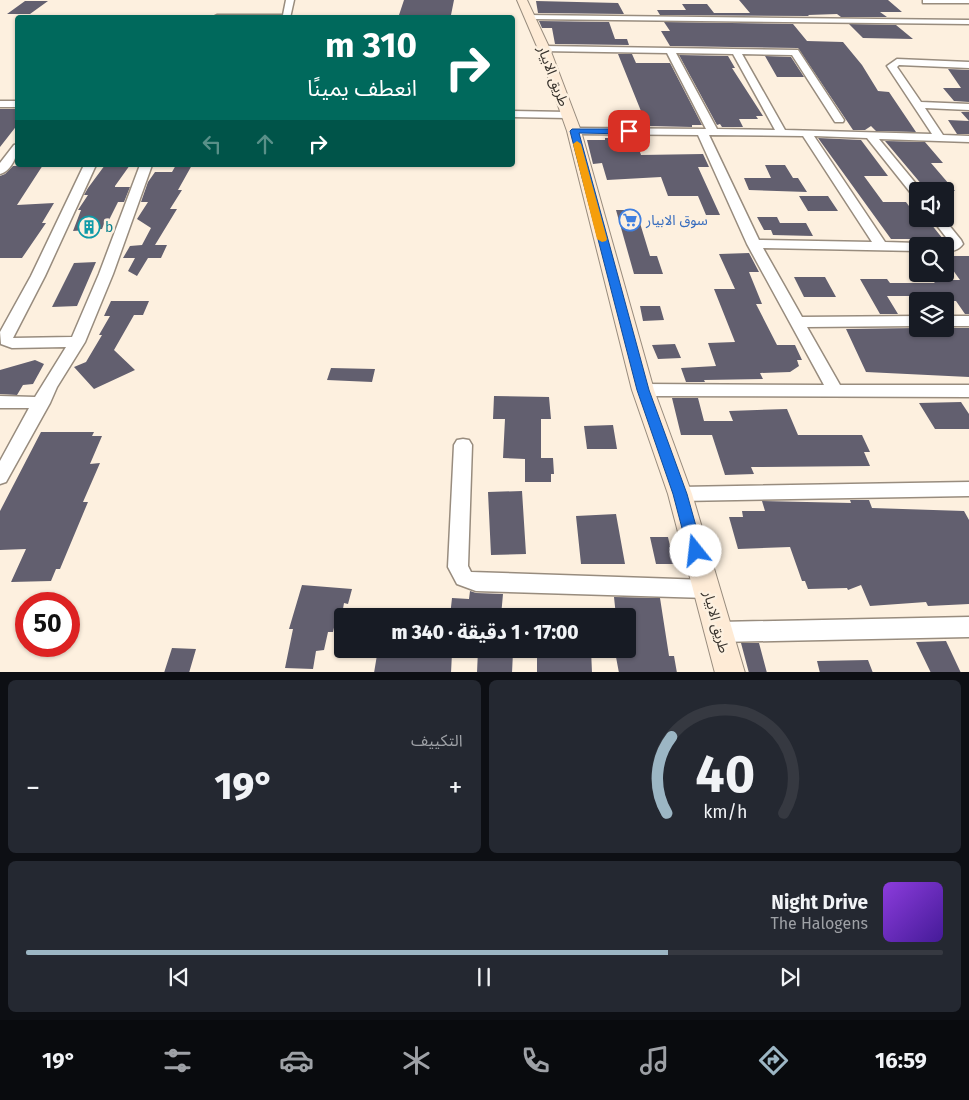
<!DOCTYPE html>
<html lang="ar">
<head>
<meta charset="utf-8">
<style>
	body { margin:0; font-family:"Fira Sans","Noto Sans Arabic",sans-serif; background:#242831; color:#f1f3f6; direction:rtl; height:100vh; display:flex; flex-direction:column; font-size:19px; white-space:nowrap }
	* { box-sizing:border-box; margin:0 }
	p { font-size:16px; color:#9ea1a6 }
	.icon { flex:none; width:28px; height:28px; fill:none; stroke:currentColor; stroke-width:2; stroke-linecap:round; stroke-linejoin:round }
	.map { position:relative; height:672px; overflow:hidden; direction:ltr }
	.details { display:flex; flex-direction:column; gap:8px; padding:8px; background:#0d0f14; flex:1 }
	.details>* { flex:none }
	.hud { position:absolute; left:15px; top:15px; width:500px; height:152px; border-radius:5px; box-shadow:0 1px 4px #0004; direction:rtl; background:#00695c; color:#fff; overflow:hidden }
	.buttons { position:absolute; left:909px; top:182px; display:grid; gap:10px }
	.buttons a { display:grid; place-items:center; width:45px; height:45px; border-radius:5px; background:#171b24; box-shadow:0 1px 4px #0004; font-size:25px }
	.speed { position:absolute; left:15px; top:592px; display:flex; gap:10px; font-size:25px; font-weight:700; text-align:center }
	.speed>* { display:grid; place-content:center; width:65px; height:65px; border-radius:50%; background:#171b24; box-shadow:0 1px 4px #0004; line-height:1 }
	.speed .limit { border:8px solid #d22; background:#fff; color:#111 }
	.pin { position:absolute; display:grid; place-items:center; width:42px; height:42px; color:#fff; margin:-21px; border-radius:10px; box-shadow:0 2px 8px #0006 }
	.me { position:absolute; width:55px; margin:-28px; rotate:344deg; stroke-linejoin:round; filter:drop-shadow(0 0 4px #0008) }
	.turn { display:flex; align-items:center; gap:18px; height:105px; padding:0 15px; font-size:22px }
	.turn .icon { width:65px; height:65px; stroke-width:2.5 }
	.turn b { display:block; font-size:35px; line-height:42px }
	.lanes { display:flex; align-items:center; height:48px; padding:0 15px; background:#0003; justify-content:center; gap:25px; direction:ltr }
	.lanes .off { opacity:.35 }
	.big { font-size:38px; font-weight:800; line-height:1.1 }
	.details .card { flex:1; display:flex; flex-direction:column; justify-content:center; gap:8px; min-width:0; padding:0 18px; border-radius:8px; background:#242831 }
	.details .dial { align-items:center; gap:0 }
	.dial svg { height:130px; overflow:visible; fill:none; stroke:#363941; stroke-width:7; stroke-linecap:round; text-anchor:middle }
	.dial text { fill:#f1f3f6; stroke:none }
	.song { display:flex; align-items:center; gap:15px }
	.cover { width:60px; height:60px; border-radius:8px; background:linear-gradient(135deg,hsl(270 70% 55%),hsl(260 70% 35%)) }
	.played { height:5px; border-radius:2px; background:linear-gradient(90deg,#9cb6c4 70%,#363941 70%) }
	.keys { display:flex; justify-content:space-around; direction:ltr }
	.heat { display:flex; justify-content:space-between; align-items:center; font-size:28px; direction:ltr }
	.details .tiles { flex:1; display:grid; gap:8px; grid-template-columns:1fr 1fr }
	.card:last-child { grid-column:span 2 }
	.trip { position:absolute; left:334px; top:608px; width:302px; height:50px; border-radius:5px; background:#171b24; box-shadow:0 1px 4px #0004; font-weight:800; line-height:50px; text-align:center; direction:rtl }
	.tabs { display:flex; height:80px; justify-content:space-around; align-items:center; background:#090b0e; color:#9ea1a6 }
	.tabs .icon { width:35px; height:35px }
	.tabs .active { color:#9cb6c4 }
	.tabs b { font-size:22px; color:#f1f3f6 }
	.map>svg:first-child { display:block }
</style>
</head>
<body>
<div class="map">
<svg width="969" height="673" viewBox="0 0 969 673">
	<rect width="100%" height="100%" fill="#fdf0df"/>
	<path fill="#625f6f" d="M404,0H454L451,15H425L424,18H398Z
		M739,0H888L902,12H880L887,17H841L837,14L808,15L809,16L660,15L657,10H686L682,4H707L714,13H750Z
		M25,1H48L30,14H7Z
		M536,1L618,3L624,14L538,13Z
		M539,21L609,22L615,39H627L629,45L555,44L552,28H542Z
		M664,22L793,24L807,41L843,42L862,65L878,91L889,92L916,132L876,131L871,126L865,130H853L798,48L670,46L661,31H670Z
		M849,24L896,25L913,39L863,38Z
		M618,54H632L636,63H670L702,125H692V127L647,126Z
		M679,55L728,56L735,68H732L763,116H756L758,119H739L743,127H722L720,124L717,125Z
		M765,56L791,57L804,77H777Z
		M948,69L969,70V102L954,101L943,88H961Z
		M0,109H18V124L0,147Z
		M961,112H969V134H957L948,120L969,121Z
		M605,138H627L628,143H637L641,155L703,154L709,167H698L720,215H706L698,196H668L661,177L607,180L602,163L593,164L587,140H605Z
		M818,138L861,140L888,176H864L883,202H906L909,206H913L918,211V219H927L943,239H891Z
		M885,141L925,142L943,163H931L955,191H935L930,186H923Z
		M43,165L17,205L54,203L42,223H46L22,258H0V176L5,174L13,166Z
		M105,165H130L115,186V187H130L124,202H118L107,224H104L102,229L73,231L81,210H78L88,195H84L88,188Z
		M176,165H192L178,190H182L170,209H177L155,245H167L161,258H148L137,276L128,271L135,258H123L130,246L142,245L151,228L137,219L148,202H141L148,182L155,172H172Z
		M765,165H785L793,178H798L807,192L749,190L744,178H771Z
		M799,196H828L838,211H808Z
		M616,210H636L650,256H657L663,274H634Z
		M757,217H777L780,223H806L813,236L773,235L771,230H764Z
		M749,253L759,272H749L762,304H756L777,345H795L802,360H797L799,366L790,372L760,373L763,379L704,380L705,382H686L681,368L716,366L708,343L735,342L714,289H735L719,254Z
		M945,256H969V314H965L956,301H921L918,296H887L898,314H880L860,279H887L890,283H935L932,280H960L945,259Z
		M96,262L77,306L52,307L74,263Z
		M794,277H825L836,297H804Z
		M111,301H149L143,315H134L114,350L135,370L94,389L74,367L86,362L102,335H99L110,316H104Z
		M640,306H660L664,320L643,321Z
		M916,328H969V377L866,372L846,329Z
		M675,344L681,358L658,359L652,345Z
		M35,360L44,364L33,384L23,385L17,395L0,394V370Z
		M331,368L375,369L372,382L327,380Z
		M494,396L549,397L551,419H541V458H553L554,474H551V482H525V459L503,458L505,419H493Z
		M672,398H698L704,421H733L729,411L787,409L798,435H862L870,452H864L870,466L751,467L754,474L725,475L712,435H681Z
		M961,402L969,414V429H935L919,403Z
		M613,425L617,449H587L584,426Z
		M41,432H94L92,436H102L90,464L100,463L83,502H88L60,569H56L51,581L11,582L26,549L0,550V511Z
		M522,491L526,554L491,555L488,492Z
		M850,500H869L872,508L964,511L969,520V604L928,606L926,602L870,606L861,585L848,590L847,588L808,589L805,581H802L790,547L738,549L729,517H743L742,511H765L762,501L851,503Z
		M616,514L625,564H581L576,516Z
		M650,537H668L674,564H656Z
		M302,585L352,589L348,604L344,603L341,620L336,619L333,632H328L324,650L316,651L313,669L285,668L293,629H289Z
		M470,591L476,593L503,594L501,616H450L452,598L469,599Z
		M614,597L660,598L669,656H674L677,673H619L616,657H628V616H616Z
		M946,641L961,673H931L916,642Z
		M741,643H759L767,673H749Z
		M172,648L196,649L189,673H164Z
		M378,649H414L413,651L452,653L451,673H374Z
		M537,649H591L592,673H537Z
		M478,650L513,652L512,673H477Z
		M868,660L873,673H820L817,661Z"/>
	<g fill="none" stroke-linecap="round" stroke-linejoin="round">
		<g stroke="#988c7e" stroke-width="3">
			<path id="minor" d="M286,0H294L290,18L213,17L217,15H283Z
				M923,0H969V3H923Z
				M527,15L969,20V24L530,19H527Z
				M544,46L798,50L844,120L843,122H835L792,55L742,54L785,130L932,134L887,66L897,59L969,62V68L899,65L897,67L921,102L969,104V110L925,108L943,135L969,136V142L879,139L922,191H918V197H914L867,138L814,136L885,242L918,243L924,246H918V251L763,248L802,317L918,316V326L807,327L840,385H969V397L643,396L637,394L635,390L637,386L643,384L824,385L747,244L698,135L574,134L569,131L574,128L706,129L667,53L541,51V47ZM676,53L733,54L775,130L717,129ZM709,135L803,136L872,242L759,240Z
				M0,101H18V107H0Z
				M512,111L568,112L573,115L568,118L512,117Z
				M18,144C18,154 12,171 0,174V163L14,145Z
				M84,165H96L45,276L13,338L72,337L99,274L140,165H152L113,274L85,342L57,387L50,403L6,482L0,484V461L29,408H0V396L35,397L66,347L12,348L1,344L0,332L31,276Z
				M932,219H944L961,240L963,244C958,251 952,251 945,251V246H939L940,244L949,243V241Z
				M945,316H969V326H945Z
				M463,439L469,440L472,445L468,566L471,572L707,580L714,583L717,589L714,595L707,598L476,591L457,584L448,567L454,445L457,440Z
				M969,482V496L680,501L674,499L671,494L674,489L680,487Z
				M969,617V637L719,642L711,639L708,632L711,625L719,622Z"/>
		</g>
		<g stroke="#988c7e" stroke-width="2">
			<path id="secondary" d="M517,0H527L550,49L581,131L654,390L692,494L745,673H715L668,494L632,390L567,131L538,49Z"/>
		</g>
		<use href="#minor" fill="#fff" fill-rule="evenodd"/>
		<use href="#secondary" fill="#feebd6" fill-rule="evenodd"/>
	</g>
	<path fill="#1a73e8" stroke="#114b97" d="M572,129H629L633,131L629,134L579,133L649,390L687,494L703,551L701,555L696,557L691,555L688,551L673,494L637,390L570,131Z"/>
	<path fill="#f59e0b" d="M577,141L581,144L607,239L606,241L602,242L597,239L573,144Z"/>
	<defs>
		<g id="supermarket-ring" transform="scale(1.125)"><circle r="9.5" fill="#fdf0df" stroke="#3f7fe0" stroke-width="1.5"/><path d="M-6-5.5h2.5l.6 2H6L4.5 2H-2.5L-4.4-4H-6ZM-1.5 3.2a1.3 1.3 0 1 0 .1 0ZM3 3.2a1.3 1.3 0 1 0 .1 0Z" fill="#3f7fe0"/></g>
		<g id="building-ring" transform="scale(1.125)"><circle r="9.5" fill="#fdf0df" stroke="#0f9aa8" stroke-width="1.5"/><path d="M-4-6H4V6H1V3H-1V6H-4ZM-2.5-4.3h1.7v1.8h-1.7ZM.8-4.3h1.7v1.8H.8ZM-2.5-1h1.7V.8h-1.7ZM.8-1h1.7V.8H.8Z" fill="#0f9aa8"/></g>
	</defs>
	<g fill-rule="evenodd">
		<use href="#supermarket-ring" x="630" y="220"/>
		<use href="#building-ring" x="89" y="227"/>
	</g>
	<g text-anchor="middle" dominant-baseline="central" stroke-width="5" stroke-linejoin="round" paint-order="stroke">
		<g font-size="14" fill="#37322c" stroke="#fdf0df">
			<text transform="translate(553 76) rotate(69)">طريق الابيار</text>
			<text transform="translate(716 622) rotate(75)">طريق الابيار</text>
		</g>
		<g font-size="14" fill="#366cbe" stroke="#fdf0df" text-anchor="start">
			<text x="646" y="220">سوق الابيار</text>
		</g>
		<g font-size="14" fill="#0d838f" stroke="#fdf0df" text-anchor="start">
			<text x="105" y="227">b</text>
		</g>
	</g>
</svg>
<div class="buttons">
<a><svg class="icon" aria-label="sound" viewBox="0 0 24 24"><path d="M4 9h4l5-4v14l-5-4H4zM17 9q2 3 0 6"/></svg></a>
<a><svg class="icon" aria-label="search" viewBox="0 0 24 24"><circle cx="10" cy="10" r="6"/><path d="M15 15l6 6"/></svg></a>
<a><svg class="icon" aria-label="layers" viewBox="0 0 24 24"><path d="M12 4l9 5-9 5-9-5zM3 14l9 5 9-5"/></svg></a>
</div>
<div class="speed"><div class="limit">50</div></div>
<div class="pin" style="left:629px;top:131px;background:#d93025"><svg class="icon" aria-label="arrive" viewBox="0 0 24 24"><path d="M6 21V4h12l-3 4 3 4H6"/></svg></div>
<svg class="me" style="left:696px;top:551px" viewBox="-20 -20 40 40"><circle r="19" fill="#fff"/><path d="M0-13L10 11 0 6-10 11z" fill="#1a73e8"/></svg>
<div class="trip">17:00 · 1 دقيقة · 340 m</div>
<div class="hud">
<div class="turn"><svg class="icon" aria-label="right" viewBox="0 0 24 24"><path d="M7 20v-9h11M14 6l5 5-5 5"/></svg><div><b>310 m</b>انعطف يمينًا</div></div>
<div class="lanes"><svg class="icon off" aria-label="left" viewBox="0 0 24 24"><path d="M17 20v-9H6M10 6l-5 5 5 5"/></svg><svg class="icon off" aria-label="ahead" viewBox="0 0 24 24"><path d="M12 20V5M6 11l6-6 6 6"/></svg><svg class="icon" aria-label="right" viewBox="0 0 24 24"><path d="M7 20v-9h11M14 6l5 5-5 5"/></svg></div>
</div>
</div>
<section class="details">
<div class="tiles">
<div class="card dial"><svg viewBox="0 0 100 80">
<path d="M14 69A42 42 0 1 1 86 69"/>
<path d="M14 69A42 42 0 0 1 17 22" stroke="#9cb6c4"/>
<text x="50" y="56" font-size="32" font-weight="700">40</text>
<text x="50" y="72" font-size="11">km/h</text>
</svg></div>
<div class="card"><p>التكييف</p>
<div class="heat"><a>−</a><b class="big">19°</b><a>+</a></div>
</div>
<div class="card">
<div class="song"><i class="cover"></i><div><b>Night Drive</b><p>The Halogens</p></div></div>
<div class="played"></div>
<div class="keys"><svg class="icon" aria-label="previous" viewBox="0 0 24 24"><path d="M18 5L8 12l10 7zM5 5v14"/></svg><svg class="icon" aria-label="pause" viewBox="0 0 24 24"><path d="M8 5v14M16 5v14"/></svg><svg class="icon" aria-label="next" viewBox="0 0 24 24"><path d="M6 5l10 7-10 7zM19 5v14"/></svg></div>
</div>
</div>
</section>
<nav class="tabs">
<b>16:59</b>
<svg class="icon active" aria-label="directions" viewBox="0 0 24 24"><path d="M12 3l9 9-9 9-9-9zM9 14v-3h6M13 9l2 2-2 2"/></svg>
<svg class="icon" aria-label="music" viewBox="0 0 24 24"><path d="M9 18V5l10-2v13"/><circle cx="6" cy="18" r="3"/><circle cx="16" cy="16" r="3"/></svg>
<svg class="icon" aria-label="phone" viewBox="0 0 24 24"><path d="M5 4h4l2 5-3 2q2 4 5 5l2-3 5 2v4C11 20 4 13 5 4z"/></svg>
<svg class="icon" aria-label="climate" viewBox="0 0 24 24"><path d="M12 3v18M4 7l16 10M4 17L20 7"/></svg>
<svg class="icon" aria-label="car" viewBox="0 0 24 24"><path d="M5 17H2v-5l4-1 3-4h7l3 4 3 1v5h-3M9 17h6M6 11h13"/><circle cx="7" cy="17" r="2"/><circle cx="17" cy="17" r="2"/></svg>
<svg class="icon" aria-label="filters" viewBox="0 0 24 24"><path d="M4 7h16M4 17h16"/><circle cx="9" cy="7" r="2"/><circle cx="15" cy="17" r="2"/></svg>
<b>19°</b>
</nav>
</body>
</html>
